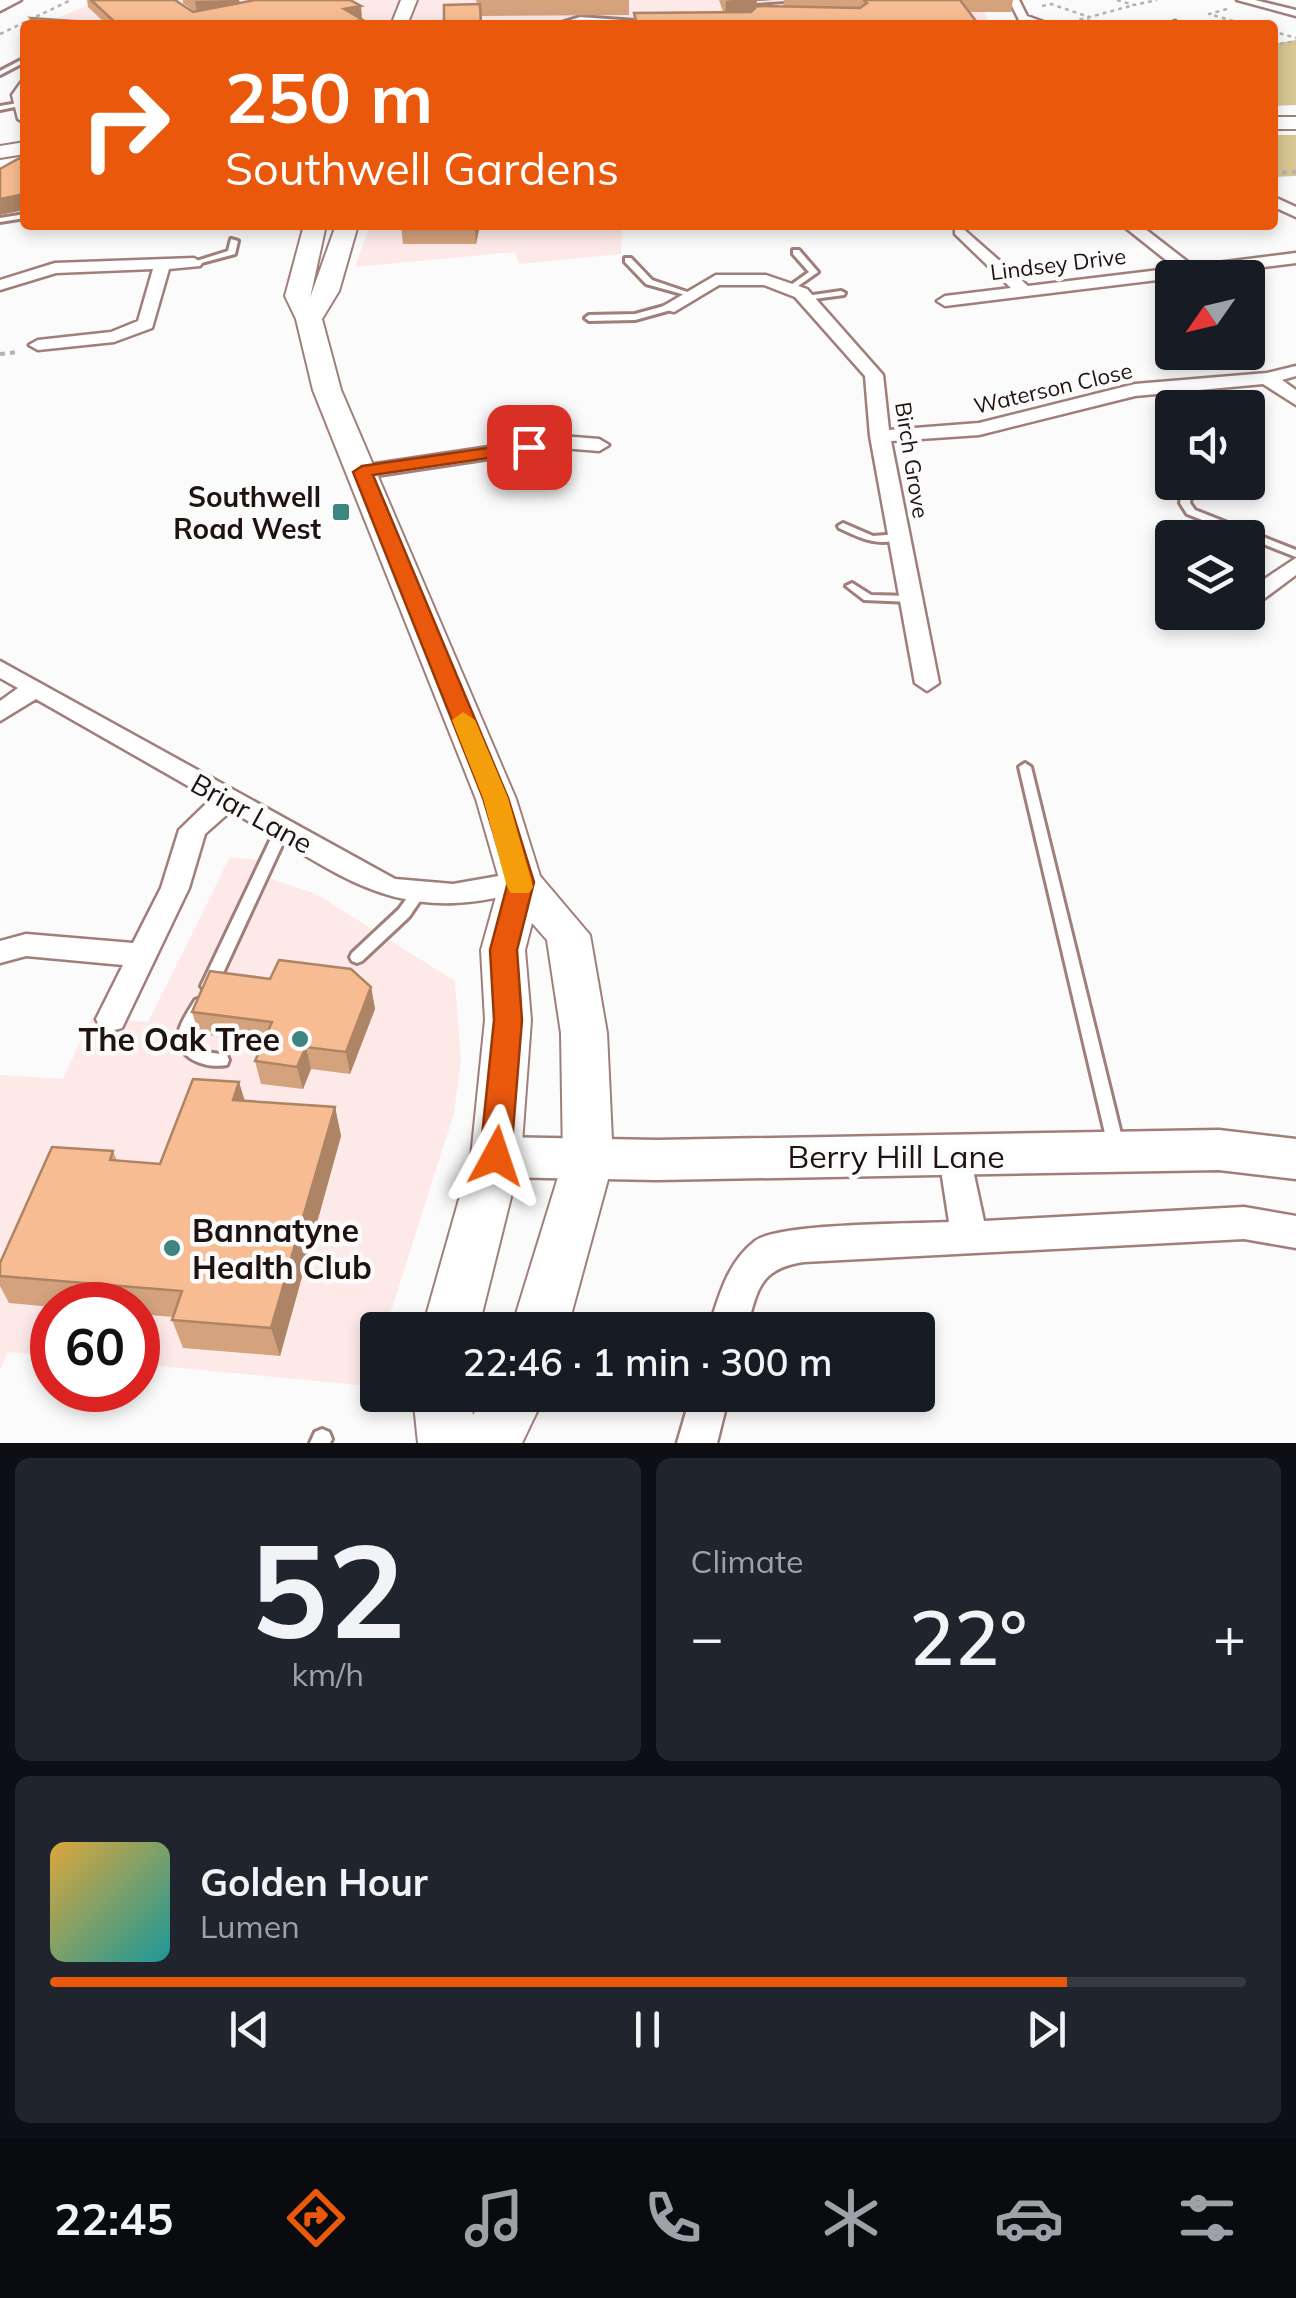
<!DOCTYPE html>
<html lang="en">
<head>
<meta charset="utf-8">
<style>
	body { margin:0; font-family:Mulish,sans-serif; background:#20242c; color:#f1f3f6; height:100vh; display:flex; flex-direction:column; font-size:38px; white-space:nowrap }
	* { box-sizing:border-box; margin:0 }
	p { font-size:32px; color:#9ea1a6 }
	.icon { flex:none; width:55px; height:55px; fill:none; stroke:currentColor; stroke-width:2; stroke-linecap:round; stroke-linejoin:round }
	.map { position:relative; height:1443px; overflow:hidden }
	.sheet { display:flex; flex-direction:column; gap:15px; padding:15px; background:#0d0f14; flex:1 }
	.sheet>* { flex:none }
	.guide { position:absolute; left:20px; top:20px; width:1258px; height:210px; border-radius:10px; box-shadow:0 5px 15px #0003; background:#ea580c; color:#fff; overflow:hidden }
	.needle { width:65px; rotate:236deg }
	.tools { position:absolute; left:1155px; top:260px; display:grid; gap:20px }
	.tools a { display:grid; place-items:center; width:110px; height:110px; border-radius:10px; background:#171b24; box-shadow:0 5px 15px #0003; font-size:50px }
	.speed { position:absolute; left:30px; top:1282px; display:flex; gap:20px; font-size:50px; font-weight:700; text-align:center }
	.speed>* { display:grid; place-content:center; width:130px; height:130px; border-radius:50%; background:#171b24; box-shadow:0 5px 15px #0003; line-height:1 }
	.speed .limit { border:15px solid #d22; background:#fff; color:#111 }
	.pin { position:absolute; display:grid; place-items:center; width:85px; height:85px; color:#fff; margin:-42px; border-radius:20px; box-shadow:0 5px 15px #0006 }
	.me { position:absolute; width:110px; margin:-55px; rotate:5deg; stroke-linejoin:round; filter:drop-shadow(0 0 8px #0008) }
	.turn { display:flex; align-items:center; gap:35px; height:210px; padding:0 40px; font-size:45px }
	.turn .icon { width:130px; height:130px; stroke-width:2.5 }
	.turn b { display:block; font-size:70px; line-height:85px }
	.big { font-size:75px; font-weight:600; line-height:1.1 }
	.sheet .tile { flex:1; display:flex; flex-direction:column; justify-content:center; gap:15px; min-width:0; padding:0 35px; border-radius:15px; background:#20242c }
	.sheet .dial { align-items:center; gap:0 }
	.dial b { font-size:130px; line-height:1 }
	.song { display:flex; align-items:center; gap:30px }
	.cover { width:120px; height:120px; border-radius:15px; background:linear-gradient(135deg,hsl(40 70% 55%),hsl(180 70% 35%)) }
	.played { height:10px; border-radius:5px; background:linear-gradient(90deg,#ea580c 85%,#363941 85%) }
	.keys { display:flex; justify-content:space-around; direction:ltr }
	.heat { display:flex; justify-content:space-between; align-items:center; font-size:55px; direction:ltr }
	.sheet .tiles { flex:1; display:grid; gap:15px; grid-template-columns:1fr 1fr }
	.tile:last-child { grid-column:span 2 }
	.trip { position:absolute; left:360px; top:1312px; width:575px; height:100px; border-radius:10px; background:#171b24; box-shadow:0 5px 15px #0003; font-weight:600; line-height:100px; text-align:center }
	.tabs { display:flex; height:160px; justify-content:space-around; align-items:center; background:#090b0e; color:#9ea1a6 }
	.tabs .icon { width:70px; height:70px }
	.tabs .selected { color:#ea580c }
	.tabs b { font-size:45px; color:#f1f3f6 }
	.map>svg:first-child { display:block }
</style>
</head>
<body>
<div class="map">
<svg width="1296" height="1443" viewBox="0 0 1296 1443">
	<rect width="100%" height="100%" fill="#fbfbfb"/>
	<path fill="#fdeae8" d="M99,0H1007L1014,12H984L990,25H42Z
		M370,225H622L621,254L519,264L515,252L355,267Z
		M230,857L276,862L269,878L316,894L455,981L461,1061L454,1113L385,1330H378L377,1353L368,1386L138,1364V1305H52V1356L8,1352L0,1370V1075L63,1079L91,1018L148,1022Z"/>
	<path fill="#d8c692" d="M1296,40V105L1273,106V44Z
		M1272,135H1296V176L1273,177Z"/>
	<g fill="none" stroke-linecap="round" stroke-linejoin="round">
		<g stroke="#a07f7b" stroke-width="6">
			<path id="lane" d="M816,0H822L820,5L762,8L763,14L769,16L759,17L756,6L816,2Z
				M580,17L649,22L652,24C629,27 603,18 579,21C571,22 564,25 555,25Z
				M25,58V62L0,75V71Z
				M18,103L20,106L0,110V106Z
				M25,214V218L0,222V218Z
				M231,239L238,241L235,254L194,265L190,263L228,251Z
				M793,250H799L818,272L791,291H788V287L809,272L793,254Z
				M625,258H631L652,280L693,294L689,296L646,284L625,262Z
				M841,291L845,293L844,295L806,300L802,298L806,296Z
				M668,305L672,308L671,310L635,320L589,321L585,318L589,315L635,314Z
				M1187,488L1192,491L1190,503L1195,510L1296,550V557L1187,514L1180,503L1182,491Z
				M843,523L873,536L899,534L904,537C880,548 862,539 839,528L838,526Z
				M852,583L871,595L911,596L917,599L911,602L864,600L846,586Z
				M1025,763L1031,767L1124,1146L1122,1151L1116,1153L1110,1151L1108,1146L1019,767Z
				M283,823L288,825L290,828L217,986L214,990L209,992L204,990L201,986L276,828L278,825Z
				M417,890L422,891L424,895L409,917L362,961L357,963L352,961L350,957L352,953L399,909L412,891Z
				M200,998L205,1000L208,1004L195,1031L196,1045L206,1052L227,1055L229,1060L227,1065C205,1069 174,1058 179,1031C181,1021 190,1009 195,1000Z
				M322,1429L329,1432L332,1439L330,1443H310L315,1432Z"/>
		</g>
		<g stroke="#a07f7b" stroke-width="5">
			<path id="street" d="M1009,0H1019L1027,16L1052,25L1019,20Z
				M1237,0H1255L1296,10V16Z
				M1175,21L1180,25H1167Z
				M25,77V123L18,119L12,95Z
				M1272,196L1296,207V217L1272,206Z
				M1122,225H1140L1193,266L1296,253V263L945,306L937,301L945,296L1011,288L955,234V228L960,226L1028,286L1176,268Z
				M194,258L202,263L200,266L169,269L152,328L114,342L38,350L29,345L38,340L111,332L138,321L153,269L56,273L0,290V280L55,263Z
				M716,275H766L807,289L883,375L889,430L979,423L1135,384L1267,373L1296,366V376L1282,380L1296,390V405L1263,384L1135,396L979,435L891,441L939,683L927,691L915,683L870,436L865,376L795,297L764,285H719L674,312L660,308Z
				M562,436L599,439L609,445L599,451L562,448L362,478L352,472L362,466Z
				M1296,558V575L1257,604L1248,605V590Z
				M0,661L395,879L453,884L521,872L531,875L535,882L531,889C394,930 343,875 231,811L205,834L189,888L122,1028L111,1031L100,1028L96,1019L123,965L26,956L0,963V941L26,934L133,943L161,888L179,830L211,799L36,699L0,721V701L18,688L0,678Z
				M956,1142L968,1147L984,1221L1244,1207L1296,1216V1248L1244,1239L804,1262C758,1269 758,1290 746,1330H708C719,1297 726,1264 755,1241C779,1223 912,1224 949,1222L939,1157L944,1147Z
				M691,1395H729L717,1443H677Z"/>
		</g>
		<g stroke="#a07f7b" stroke-width="5">
			<path id="secondary" d="M0,0H21L0,11Z
				M1219,1130L1296,1139V1179L1219,1170L657,1180L496,1177L479,1171L472,1157L479,1143L496,1137L657,1140Z"/>
		</g>
		<g stroke="#a07f7b" stroke-width="4">
			<path id="primary" d="M401,0H417L407,25H391Z
				M1272,117H1296V129H1272Z
				M25,142V154L0,158V146Z
				M304,225H326L310,298L336,225H358L339,291L322,319L341,390L516,799L540,876L590,935L607,1033L613,1161L567,1330H511L563,1161L561,1033L547,940L532,923L525,950L531,1020L521,1157L478,1330H422L471,1157L485,1020L481,950L500,882L476,799L313,390L296,319L285,296Z
				M413,1395H471L473,1415L484,1395H545L522,1443H418Z"/>
		</g>
		<path stroke="#b6b2b1" stroke-width="2.5" stroke-dasharray="4 4" stroke-linecap="butt" d="M1117,0L1134,5L1157,0
			M1042,6L1051,4L1089,17
			M1227,9L1209,14L1247,25
			M1087,20L1102,25
			M1064,24L1134,5
			M1272,31L1296,38
			M0,34L71,0
			M1272,45L1296,41"/>
		<path stroke="#b6b2b1" stroke-width="4" stroke-dasharray="5 5" stroke-linecap="butt" d="M1272,173L1296,172
			M0,354L18,352"/>
		<use href="#lane" fill="#fff" fill-rule="evenodd"/>
		<use href="#street" fill="#fff" fill-rule="evenodd"/>
		<use href="#secondary" fill="#fff" fill-rule="evenodd"/>
		<use href="#primary" fill="#fff" fill-rule="evenodd"/>
	</g>
	<path fill="#d4a27d" d="M87,0H175L193,12H195L183,3V0H239L240,4L251,2L250,0H350L362,19L363,25H32L31,18L105,23L88,7Z
		M476,0H629V15L481,16Z
		M719,0H773L757,1L755,8L783,6L784,0H1013L1011,12H968L979,25H634V13L723,12Z
		M480,225L476,244H403L401,227Z
		M270,979L371,987L375,1009L350,1074L311,1069L303,1089L261,1084L255,1061L263,1042L199,1034L192,1012Z
		M245,1101L335,1107L341,1136L280,1356L183,1348L172,1320L173,1317L138,1314V1305H52V1307L9,1303L0,1286V1263L113,1151L117,1161L160,1164Z"/>
	<path fill="#ad8466" d="M239,0L240,6L197,13L195,1Z
		M732,0H773L757,1L754,12L725,17L726,1Z
		M361,6L362,19L344,9Z
		M363,20V25H331Z
		M25,194V210L0,215V199Z
		M475,225H480L476,244L475,227Z
		M371,987L375,1009L350,1074L346,1052Z
		M306,1047L311,1069L303,1089L297,1067Z
		M239,1082L248,1111L233,1100Z
		M335,1107L341,1136L280,1356L271,1328Z"/>
	<path fill="#f7bc91" stroke="#ad8466" stroke-width="2.5" d="M91,0H175L193,12L255,0H350L361,6L344,9L363,20L331,25H40L31,18L117,24Z
		M864,0H960L979,25H637L634,13L751,12L757,6L860,8L867,3Z
		M480,4L481,25H444V5Z
		M25,157V194L0,199V169L18,159Z
		M402,225H475V227H401Z
		M279,960L351,969L371,987L346,1052L306,1047L297,1067L255,1061L272,1022L192,1012L210,971L270,979Z
		M193,1079L239,1082L233,1100L335,1107L271,1328L172,1320L182,1291L0,1276V1263L52,1147L113,1151L110,1160L160,1164Z"/>
	<path fill="#ea580c" stroke="#983908" stroke-width="2.5" d="M529,442L538,447L535,451L373,475L508,798L534,882L517,950L522,1020L511,1156L506,1166L496,1170L485,1166L480,1156L494,1020L490,950L508,882L483,798L353,472L362,466Z"/>
	<path fill="#f59e0b" d="M463,712L475,720L508,798L533,887L529,893H511L507,887L483,798L452,720Z"/>
	<g fill="#3d8581" stroke="#fbfbfb" stroke-width="4">
		<rect x="331" y="502" width="20" height="20" rx="5"/>
		<circle cx="300" cy="1039" r="10"/>
		<circle cx="172" cy="1248" r="10"/>
	</g>
	<g text-anchor="middle" dominant-baseline="central" stroke-width="9" stroke-linejoin="round" paint-order="stroke">
		<g font-size="22" fill="#1f1211" stroke="#fbfbfb">
			<text transform="translate(1058 264) rotate(-7)">Lindsey Drive</text>
			<text transform="translate(1053 388) rotate(-13)">Waterson Close</text>
			<text transform="translate(912 460) rotate(81)">Birch Grove</text>
		</g>
		<g font-size="28" font-weight="bold" fill="#1f1211" stroke="#fbfbfb" text-anchor="end">
			<text x="321" y="496">Southwell<tspan x="321" dy="32">Road West</tspan></text>
		</g>
		<g font-size="28" fill="#1f1211" stroke="#fbfbfb">
			<text transform="translate(252 813) rotate(29)">Briar Lane</text>
		</g>
		<g font-size="32" font-weight="bold" fill="#1f1211" stroke="#fbfbfb" text-anchor="end">
			<text x="280" y="1039">The Oak Tree</text>
			<text x="192" y="1230" text-anchor="start">Bannatyne<tspan x="192" dy="37">Health Club</tspan></text>
		</g>
		<g font-size="32" fill="#1f1211" stroke="#fbfbfb">
			<text x="896" y="1156">Berry Hill Lane</text>
		</g>
	</g>
</svg>
<div class="tools">
<a><svg class="needle" viewBox="-14 -14 28 28"><path d="M0-13l5 13h-10z" fill="#e53935"/><path d="M0 13l5-13h-10z" fill="#9ea1a6"/></svg></a>
<a><svg class="icon" aria-label="sound" viewBox="0 0 24 24"><path d="M4 9h4l5-4v14l-5-4H4zM17 9q2 3 0 6"/></svg></a>
<a><svg class="icon" aria-label="layers" viewBox="0 0 24 24"><path d="M12 4l9 5-9 5-9-5zM3 14l9 5 9-5"/></svg></a>
</div>
<div class="speed"><div class="limit">60</div></div>
<div class="pin" style="left:529px;top:447px;background:#d93025"><svg class="icon" aria-label="arrive" viewBox="0 0 24 24"><path d="M6 21V4h12l-3 4 3 4H6"/></svg></div>
<svg class="me" style="left:496px;top:1156px" viewBox="-20 -20 40 40"><path d="M0-17L14 15 0 8-14 15z" fill="#ea580c" stroke="#fff" stroke-width="4"/></svg>
<div class="trip">22:46 · 1 min · 300 m</div>
<div class="guide">
<div class="turn"><svg class="icon" aria-label="right" viewBox="0 0 24 24"><path d="M7 20v-9h11M14 6l5 5-5 5"/></svg><div><b>250 m</b>Southwell Gardens</div></div>
</div>
</div>
<section class="sheet">
<div class="tiles">
<div class="tile dial"><b>52</b><p>km/h</p></div>
<div class="tile"><p>Climate</p>
<div class="heat"><a>−</a><b class="big">22°</b><a>+</a></div>
</div>
<div class="tile">
<div class="song"><i class="cover"></i><div><b>Golden Hour</b><p>Lumen</p></div></div>
<div class="played"></div>
<div class="keys"><svg class="icon" aria-label="previous" viewBox="0 0 24 24"><path d="M18 5L8 12l10 7zM5 5v14"/></svg><svg class="icon" aria-label="pause" viewBox="0 0 24 24"><path d="M8 5v14M16 5v14"/></svg><svg class="icon" aria-label="next" viewBox="0 0 24 24"><path d="M6 5l10 7-10 7zM19 5v14"/></svg></div>
</div>
</div>
</section>
<nav class="tabs">
<b>22:45</b>
<svg class="icon selected" aria-label="directions" viewBox="0 0 24 24"><path d="M12 3l9 9-9 9-9-9zM9 14v-3h6M13 9l2 2-2 2"/></svg>
<svg class="icon" aria-label="music" viewBox="0 0 24 24"><path d="M9 18V5l10-2v13"/><circle cx="6" cy="18" r="3"/><circle cx="16" cy="16" r="3"/></svg>
<svg class="icon" aria-label="phone" viewBox="0 0 24 24"><path d="M5 4h4l2 5-3 2q2 4 5 5l2-3 5 2v4C11 20 4 13 5 4z"/></svg>
<svg class="icon" aria-label="climate" viewBox="0 0 24 24"><path d="M12 3v18M4 7l16 10M4 17L20 7"/></svg>
<svg class="icon" aria-label="car" viewBox="0 0 24 24"><path d="M5 17H2v-5l4-1 3-4h7l3 4 3 1v5h-3M9 17h6M6 11h13"/><circle cx="7" cy="17" r="2"/><circle cx="17" cy="17" r="2"/></svg>
<svg class="icon" aria-label="filters" viewBox="0 0 24 24"><path d="M4 7h16M4 17h16"/><circle cx="9" cy="7" r="2"/><circle cx="15" cy="17" r="2"/></svg>
</nav>
</body>
</html>
